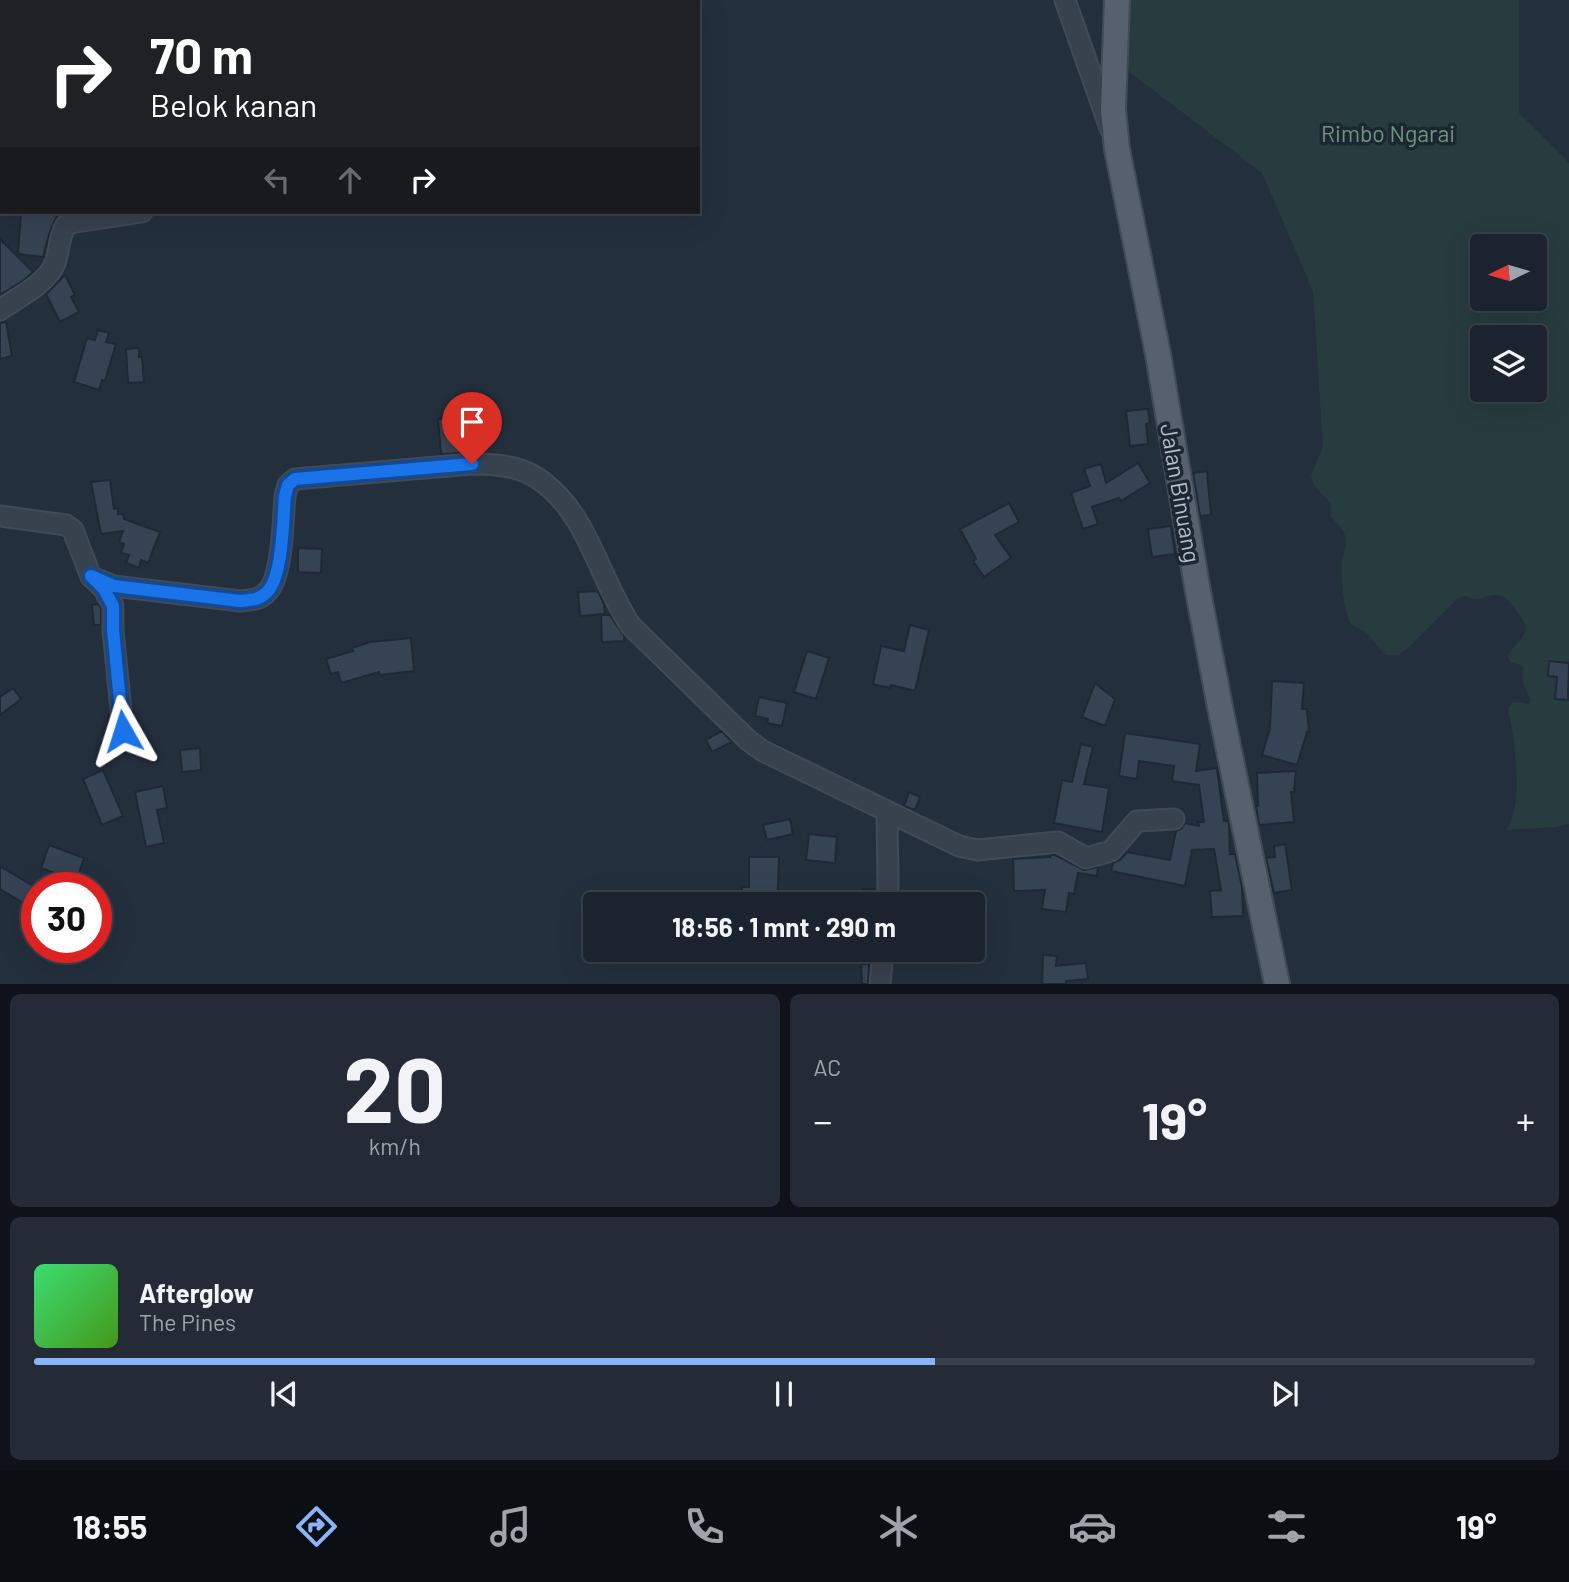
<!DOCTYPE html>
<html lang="id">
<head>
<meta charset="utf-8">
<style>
	body { margin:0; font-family:Barlow,sans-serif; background:#242b36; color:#f1f3f6; height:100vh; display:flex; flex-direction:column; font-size:26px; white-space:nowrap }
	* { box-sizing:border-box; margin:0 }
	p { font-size:23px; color:#a0a4aa }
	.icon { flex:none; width:38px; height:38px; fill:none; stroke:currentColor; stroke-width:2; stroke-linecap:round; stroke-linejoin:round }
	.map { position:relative; height:984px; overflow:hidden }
	.side { display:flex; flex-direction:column; gap:10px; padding:10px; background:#0f1319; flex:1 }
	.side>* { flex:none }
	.hud { position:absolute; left:0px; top:0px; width:700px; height:214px; box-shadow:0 7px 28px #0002,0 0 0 2px #39404a; background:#202124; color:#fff; overflow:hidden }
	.needle { width:46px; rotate:265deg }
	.buttons { position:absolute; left:1470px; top:234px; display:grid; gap:14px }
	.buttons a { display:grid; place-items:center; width:77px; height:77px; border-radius:7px; background:#1b232e; box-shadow:0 7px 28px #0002,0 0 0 2px #39404a; font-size:35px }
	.speed { position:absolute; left:21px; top:872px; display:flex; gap:14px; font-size:35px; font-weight:700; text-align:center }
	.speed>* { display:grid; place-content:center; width:91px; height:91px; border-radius:50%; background:#1b232e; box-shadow:0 7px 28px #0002,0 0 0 2px #39404a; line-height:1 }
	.speed .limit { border:10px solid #d22; background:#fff; color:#111 }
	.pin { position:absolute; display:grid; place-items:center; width:60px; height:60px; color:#fff; margin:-72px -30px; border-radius:50% 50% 50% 0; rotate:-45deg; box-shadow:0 0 7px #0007 }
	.pin .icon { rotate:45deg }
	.me { position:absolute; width:77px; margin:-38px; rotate:354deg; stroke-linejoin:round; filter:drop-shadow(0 0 5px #0008) }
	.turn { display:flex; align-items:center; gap:24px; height:147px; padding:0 35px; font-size:32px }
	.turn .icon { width:91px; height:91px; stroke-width:2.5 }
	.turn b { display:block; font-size:49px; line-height:60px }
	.lanes { display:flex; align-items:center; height:66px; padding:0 35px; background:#0003; justify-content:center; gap:35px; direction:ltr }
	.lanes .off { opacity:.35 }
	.big { font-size:52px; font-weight:700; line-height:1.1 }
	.side .tile { flex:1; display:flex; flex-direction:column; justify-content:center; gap:10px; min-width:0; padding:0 24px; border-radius:10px; background:#242b36 }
	.side .dial { align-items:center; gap:0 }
	.dial b { font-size:91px; line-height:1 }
	.song { display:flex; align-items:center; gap:21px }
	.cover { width:84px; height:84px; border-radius:10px; background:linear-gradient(135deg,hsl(140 70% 55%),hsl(100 70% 35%)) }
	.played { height:7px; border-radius:4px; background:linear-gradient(90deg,#8ab4f8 60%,#39404a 60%) }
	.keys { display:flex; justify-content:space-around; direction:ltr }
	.heat { display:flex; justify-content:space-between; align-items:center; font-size:38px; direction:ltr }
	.side .tiles { flex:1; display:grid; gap:10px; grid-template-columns:1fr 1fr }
	.tile:last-child { grid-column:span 2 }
	.trip { position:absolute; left:583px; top:892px; width:402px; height:70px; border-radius:7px; background:#1b232e; box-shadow:0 7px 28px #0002,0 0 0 2px #39404a; font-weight:700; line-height:70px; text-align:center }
	.menu { display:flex; height:112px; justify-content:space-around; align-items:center; background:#0b0e12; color:#a0a4aa }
	.menu .icon { width:49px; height:49px }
	.menu .current { color:#8ab4f8 }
	.menu b { font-size:32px; color:#f1f3f6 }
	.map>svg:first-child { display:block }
</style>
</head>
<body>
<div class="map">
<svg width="1569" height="984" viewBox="0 0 1569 984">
	<rect width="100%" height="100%" fill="#242f3e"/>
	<path fill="#263c3f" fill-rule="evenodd" d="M1127,0H1519V113L1569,163V824L1555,827L1506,830C1525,805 1514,737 1508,708L1513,702L1528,704L1531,701L1522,681L1523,668L1521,665L1510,662L1508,656C1520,634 1537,636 1515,609C1511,604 1506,596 1498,595C1485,593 1483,604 1466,596L1458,598L1407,649L1398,655H1386C1379,649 1374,641 1368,634C1362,629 1354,629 1350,622C1343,609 1341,576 1342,562C1343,554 1347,547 1346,540C1345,530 1338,524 1331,517L1330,503L1314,485L1311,475L1323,447L1313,291L1262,173L1124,68ZM1482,247H1535V299H1482ZM1482,338H1535V390H1482Z"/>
	<path fill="#364354" stroke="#1f2835" stroke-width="2" d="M21,212H59L50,231L43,257L18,254Z
		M0,239L33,272L24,280L0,295Z
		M65,275L75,295L71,297L79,312L60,322L46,294Z
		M6,322L12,356L0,359V323Z
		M98,330L109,333L106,342L116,344L105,381L102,380L99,390L74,382L87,338L95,340Z
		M139,348V357H142L144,382L128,383L126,349Z
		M1148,409L1150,423L1146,424L1148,444L1130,446L1126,411Z
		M458,417L459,424H464L466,444L461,445L462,453L441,454L438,419Z
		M1138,463L1150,483L1121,501L1119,498L1092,507L1098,524L1083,529L1071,493L1090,486L1084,469L1101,464L1106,483Z
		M1207,471L1211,515L1200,516L1193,473Z
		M110,480L114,509L118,508V514H123L124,519L160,532L148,563L141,560L139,568L126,563L129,555L121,553L124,544L119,542L123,531L101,534L91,482Z
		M1009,503L1019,522L995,535L1011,558L984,577L973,561L976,559L960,529Z
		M1171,526L1175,554L1152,557L1148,529Z
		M298,548L322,549L321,573L298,572Z
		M598,591L604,604L605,614L580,616L578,592Z
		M98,604L101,609V625H94L92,605Z
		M601,615H610L624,636V641L602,642Z
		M910,625L929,630L915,691L891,685L890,688L873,684L881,646L904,651Z
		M411,638L414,671L380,675L379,672L341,683L338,672L331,674L326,659L353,651L352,648L370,642Z
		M807,651L829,658L816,699L794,692Z
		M1549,661L1569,663L1568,700L1555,699L1557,677L1548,676Z
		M1272,681L1304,683L1302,709H1307L1309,732H1307L1297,765L1262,755L1270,728Z
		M1095,683L1115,699L1105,726L1082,717Z
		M13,688L21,699L0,715V697Z
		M759,697L787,703L782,726L767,723L768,719L755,716Z
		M722,731L732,742L712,752L706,740Z
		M1125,733L1200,744L1196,771L1217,768L1224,821H1228L1229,824L1230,854H1235L1242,887L1243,916L1212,917L1210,891L1221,890L1214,849L1192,850L1185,886L1111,871L1113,863L1120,860L1127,852L1170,860L1176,831L1181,829L1185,823L1199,826L1198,822H1204L1199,785L1172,781L1174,766L1139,761L1137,779L1119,776Z
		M1081,744L1093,747L1084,784L1109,788L1102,832L1054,823L1062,780L1072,782Z
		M200,748L201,770L182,772L180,750Z
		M103,770L123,816L102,825L83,779Z
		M1296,771L1294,792H1291L1294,822L1259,825L1256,806H1258L1257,773Z
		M163,786L167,808L157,810L164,843L146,847L135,792Z
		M909,792L920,797L915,810L904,806Z
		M790,819L793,834L767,840L763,825Z
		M809,834L837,837L835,863L806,860Z
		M1285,844L1292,890L1274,893L1266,858L1275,857L1274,846Z
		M49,845L84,858L76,881L41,868Z
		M1050,855H1055L1084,870L1098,867L1097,876L1078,873L1074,894L1069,893L1066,912L1042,909L1045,890L1014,891L1013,859L1050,857Z
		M749,857H779L777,905H742V887H749Z
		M0,866L35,887L37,885V911L31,920L20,913L25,904L0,889Z
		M863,889H876L875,905H862Z
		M1043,955L1057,956L1056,966L1086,963L1088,979L1066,981V984H1042Z
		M861,964H869L868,984H862Z"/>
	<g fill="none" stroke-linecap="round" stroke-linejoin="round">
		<g stroke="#414a57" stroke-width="23">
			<path id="minor" d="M1065,0L1110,128
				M545,2L548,0
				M0,310C18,297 47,284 55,263C60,249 58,239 66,225L76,222L142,212
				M0,516L66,525L73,530L91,577L114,586L240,601C250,600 259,600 266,593C283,579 283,518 285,496L288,485L295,479L472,464C491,464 513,465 530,474C535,476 540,480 544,483C589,517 600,581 631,626L749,741L763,751L959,846L977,850L1058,842L1086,858L1111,851L1137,821L1174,819
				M93,578L104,589L113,606V630L123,731
				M887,905L888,885L887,811
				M880,984L883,950"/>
		</g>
		<g stroke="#414a57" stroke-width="28">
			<path id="major" d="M1117,0L1113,110L1117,149L1158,354L1197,586L1220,707L1277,984"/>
		</g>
		<use href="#minor" stroke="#38414e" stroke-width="19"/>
		<use href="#major" stroke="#56606e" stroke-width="24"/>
	</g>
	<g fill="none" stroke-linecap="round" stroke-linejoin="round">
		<g stroke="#114b97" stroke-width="18">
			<path id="route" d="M123,731L113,630V606L104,589L91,576L114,586L240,601C250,600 259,600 266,593C283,579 283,518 285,496L288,485L295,479L472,464"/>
		</g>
		<use href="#route" stroke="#1a73e8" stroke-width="12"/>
	</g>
	<g text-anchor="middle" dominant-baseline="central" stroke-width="7" stroke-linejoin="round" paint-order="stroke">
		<g font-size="23" fill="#6b9a76" stroke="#1d2633">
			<text x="1388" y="133">Rimbo Ngarai</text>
		</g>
		<g font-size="23" fill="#b4bcc9" stroke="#1d2633">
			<text transform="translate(1181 493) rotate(80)">Jalan Binuang</text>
		</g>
	</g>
</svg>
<div class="buttons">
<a><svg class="needle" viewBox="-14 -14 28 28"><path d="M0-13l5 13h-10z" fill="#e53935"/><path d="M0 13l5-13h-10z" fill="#a0a4aa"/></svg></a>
<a><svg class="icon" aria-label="layers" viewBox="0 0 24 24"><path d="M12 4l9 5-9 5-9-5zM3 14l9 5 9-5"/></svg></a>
</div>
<div class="speed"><div class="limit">30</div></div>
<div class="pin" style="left:472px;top:464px;background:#d93025"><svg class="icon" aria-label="arrive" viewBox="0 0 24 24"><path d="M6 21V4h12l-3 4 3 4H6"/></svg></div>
<svg class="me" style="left:123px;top:731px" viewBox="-20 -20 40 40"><path d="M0-17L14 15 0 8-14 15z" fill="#1a73e8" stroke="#fff" stroke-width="4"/></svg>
<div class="trip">18:56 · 1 mnt · 290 m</div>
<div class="hud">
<div class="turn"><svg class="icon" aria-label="right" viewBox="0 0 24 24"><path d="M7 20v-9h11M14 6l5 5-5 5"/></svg><div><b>70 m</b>Belok kanan</div></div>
<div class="lanes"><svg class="icon off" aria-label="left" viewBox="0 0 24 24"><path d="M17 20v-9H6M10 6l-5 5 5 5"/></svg><svg class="icon off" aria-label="ahead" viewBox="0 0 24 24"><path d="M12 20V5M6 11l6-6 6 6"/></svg><svg class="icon" aria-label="right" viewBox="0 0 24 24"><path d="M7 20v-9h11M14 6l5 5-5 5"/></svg></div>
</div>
</div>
<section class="side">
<div class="tiles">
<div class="tile dial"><b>20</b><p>km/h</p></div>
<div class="tile"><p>AC</p>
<div class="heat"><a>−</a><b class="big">19°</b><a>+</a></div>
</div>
<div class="tile">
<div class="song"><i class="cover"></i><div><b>Afterglow</b><p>The Pines</p></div></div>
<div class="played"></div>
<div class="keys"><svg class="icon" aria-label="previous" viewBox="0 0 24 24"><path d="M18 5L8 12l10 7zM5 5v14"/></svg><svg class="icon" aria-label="pause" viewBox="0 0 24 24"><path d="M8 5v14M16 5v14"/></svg><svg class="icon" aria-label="next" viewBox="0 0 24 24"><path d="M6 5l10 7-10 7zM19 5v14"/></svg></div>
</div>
</div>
</section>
<nav class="menu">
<b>18:55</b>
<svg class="icon current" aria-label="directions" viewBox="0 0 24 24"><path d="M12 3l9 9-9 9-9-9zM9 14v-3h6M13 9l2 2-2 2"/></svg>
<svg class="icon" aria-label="music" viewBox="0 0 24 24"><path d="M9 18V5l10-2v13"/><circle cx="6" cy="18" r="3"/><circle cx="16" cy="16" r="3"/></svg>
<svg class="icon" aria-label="phone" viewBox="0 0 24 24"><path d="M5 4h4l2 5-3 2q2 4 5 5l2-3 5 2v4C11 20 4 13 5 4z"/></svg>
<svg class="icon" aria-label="climate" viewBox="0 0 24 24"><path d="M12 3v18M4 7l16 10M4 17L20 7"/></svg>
<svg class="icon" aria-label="car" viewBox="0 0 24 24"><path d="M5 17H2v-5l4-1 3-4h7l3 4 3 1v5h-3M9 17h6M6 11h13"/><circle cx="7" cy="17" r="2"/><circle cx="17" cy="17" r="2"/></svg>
<svg class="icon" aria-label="filters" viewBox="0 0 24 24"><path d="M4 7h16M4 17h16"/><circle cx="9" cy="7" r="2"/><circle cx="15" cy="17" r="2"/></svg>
<b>19°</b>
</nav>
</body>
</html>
